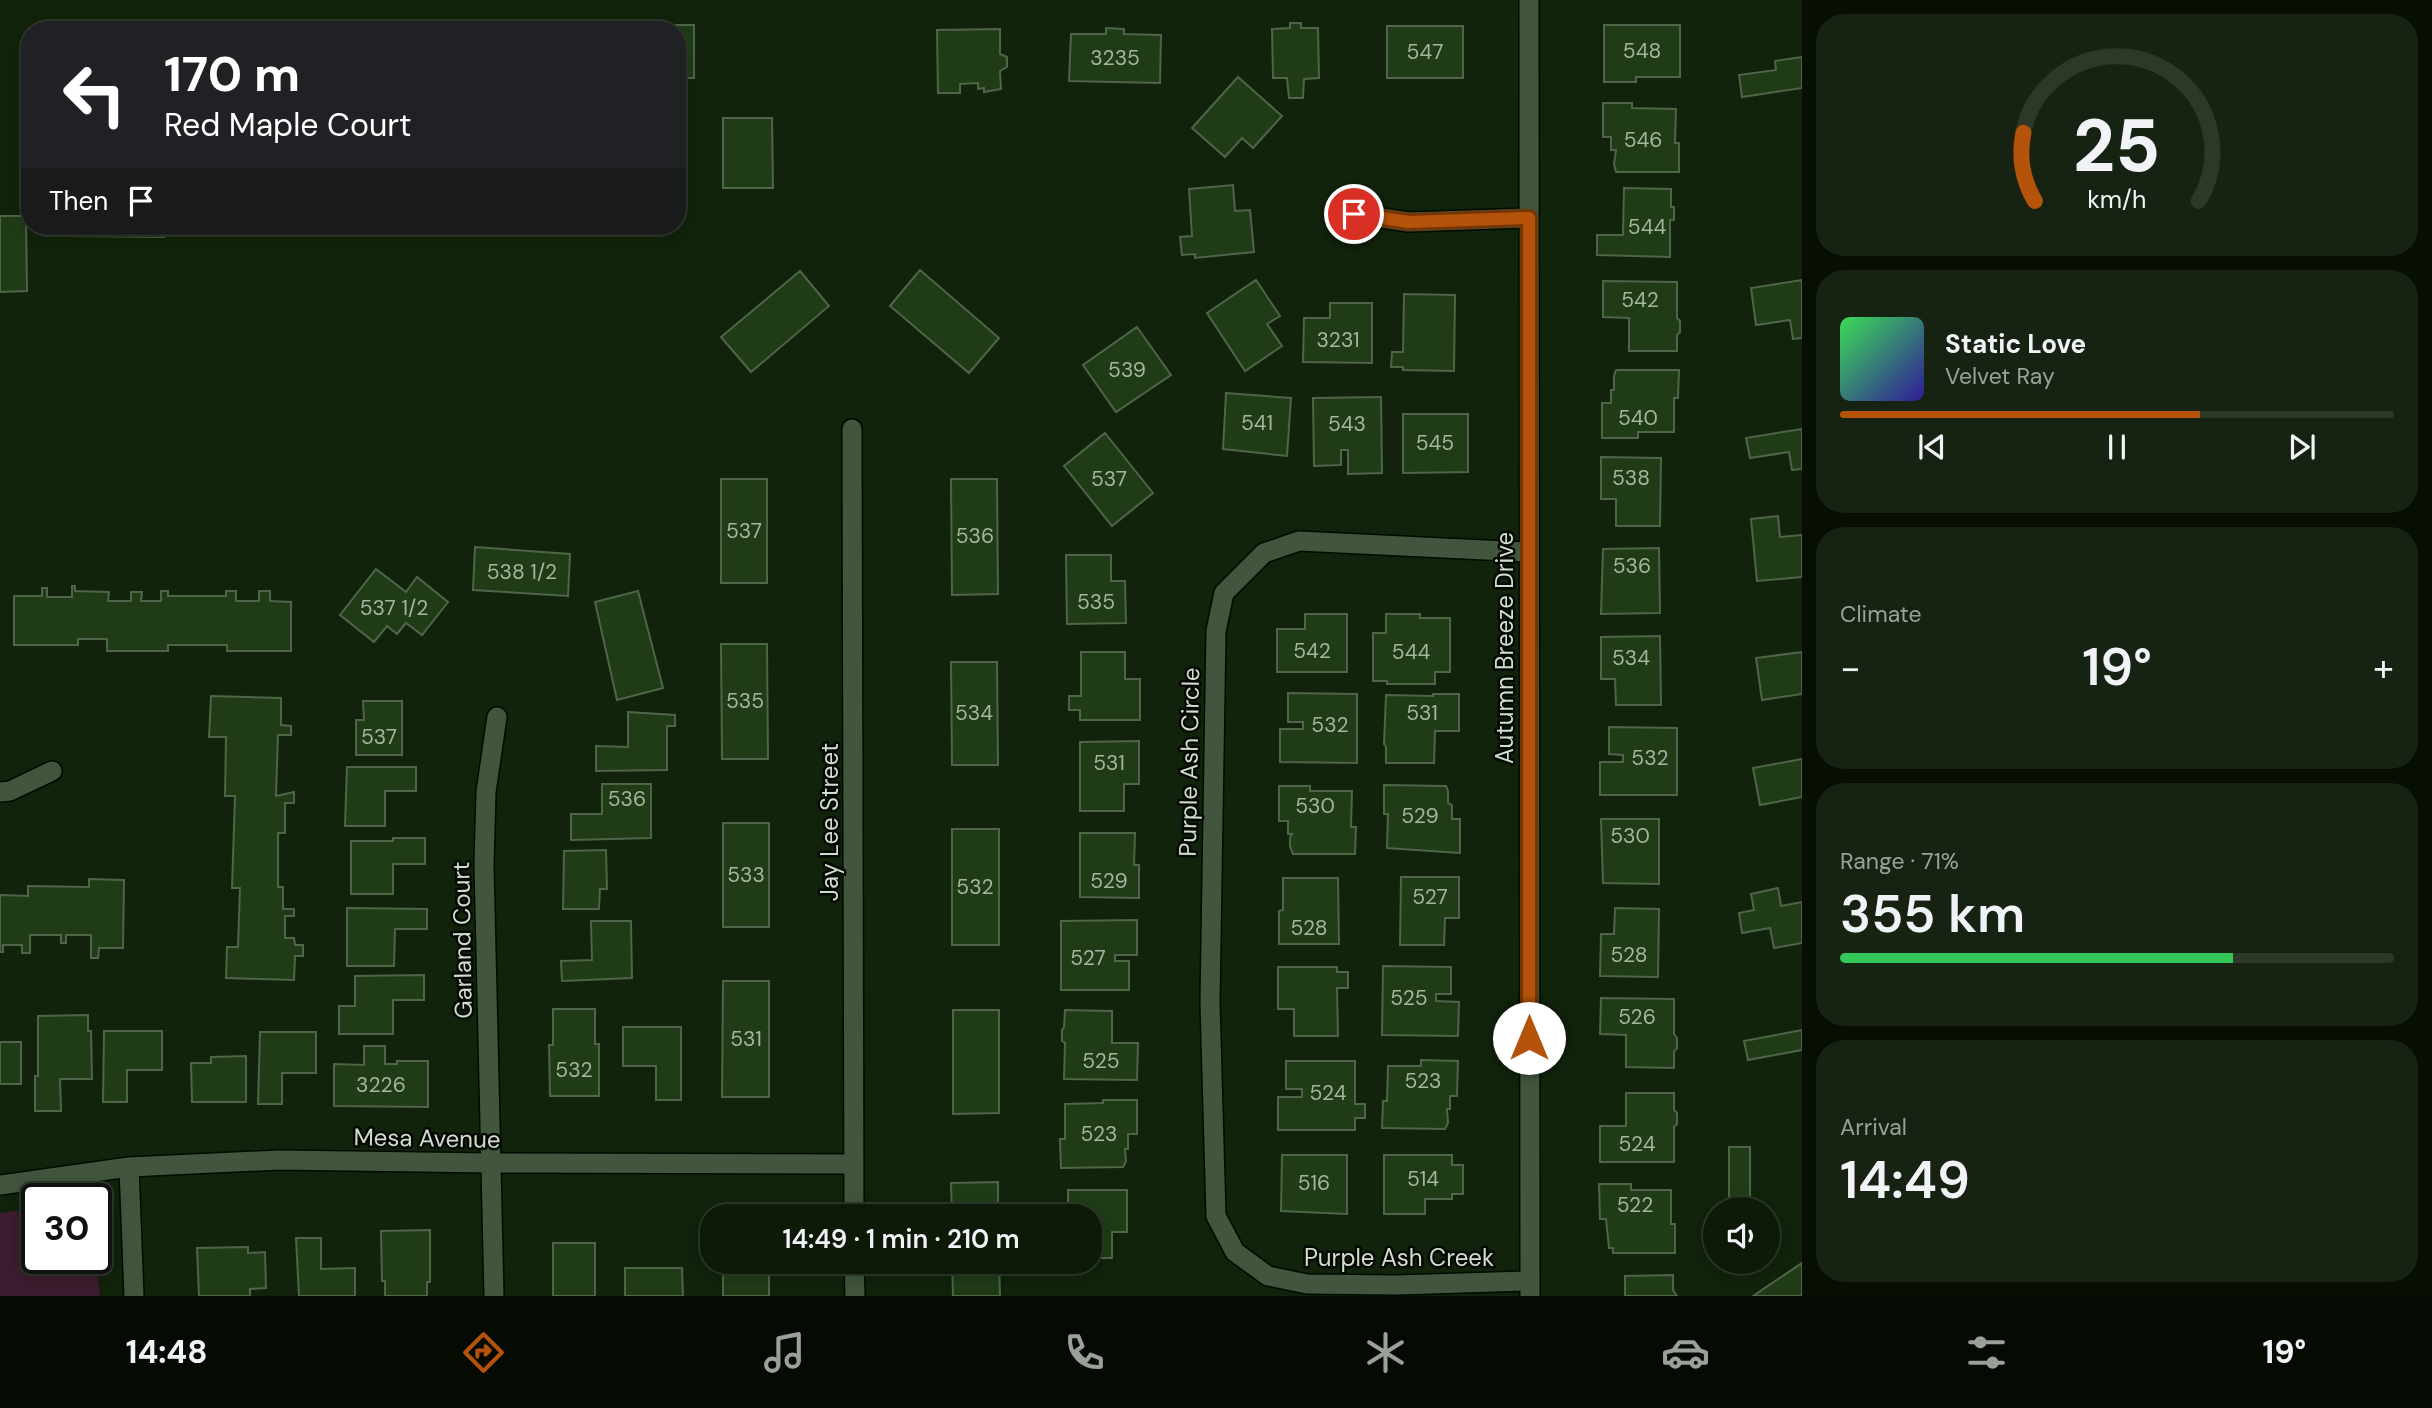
<!DOCTYPE html>
<html lang="en">
<head>
<meta charset="utf-8">
<style>
	body { margin:0; font-family:"DM Sans",sans-serif; background:#162312; color:#f1f3f6; height:100vh; display:flex; flex-direction:column; font-size:26px; white-space:nowrap }
	* { box-sizing:border-box; margin:0 }
	p { font-size:23px; color:#9aa19c }
	.icon { flex:none; width:38px; height:38px; fill:none; stroke:currentColor; stroke-width:2; stroke-linecap:round; stroke-linejoin:round }
	.map { position:relative; flex:1; overflow:hidden }
	.sheet { display:flex; flex-direction:column; gap:14px; padding:14px; background:#070e04; width:630px }
	.sheet>* { flex:none }
	.guide { position:absolute; left:21px; top:21px; width:665px; height:214px; border-radius:28px; box-shadow:0 4px 18px #0003,0 0 0 2px #2d3829; background:#202124; color:#fff; overflow:hidden }
	.fabs { position:absolute; left:1703px; top:1197px; display:grid; gap:14px }
	.fabs a { display:grid; place-items:center; width:77px; height:77px; border-radius:50%; background:#0d1a08; box-shadow:0 4px 18px #0003,0 0 0 2px #2d3829; font-size:35px }
	.speed { position:absolute; left:21px; top:1183px; display:flex; gap:14px; font-size:35px; font-weight:700; text-align:center }
	.speed>* { display:grid; place-content:center; width:91px; height:91px; border-radius:50%; background:#0d1a08; box-shadow:0 4px 18px #0003,0 0 0 2px #2d3829; line-height:1 }
	.speed .limit { border:4px solid #111; border-radius:10px; background:#fff; color:#111 }
	.pin { position:absolute; display:grid; place-items:center; width:60px; height:60px; color:#fff; margin:-30px; border:4px solid #fff; border-radius:50%; box-shadow:0 2px 7px #0007 }
	.me { position:absolute; width:77px; margin:-38px; rotate:0deg; stroke-linejoin:round; filter:drop-shadow(0 0 5px #0008) }
	.turn { display:flex; align-items:center; gap:24px; height:147px; padding:0 28px; font-size:32px }
	.turn .icon { width:91px; height:91px; stroke-width:2.5 }
	.turn b { display:block; font-size:49px; line-height:60px }
	.then { display:flex; align-items:center; height:66px; padding:0 28px; background:#0003; gap:14px; font-size:26px }
	.big { font-size:52px; font-weight:600; line-height:1.1 }
	.sheet .card { flex:1; display:flex; flex-direction:column; justify-content:center; gap:10px; min-width:0; padding:0 24px; border-radius:28px; background:#162312 }
	.sheet .dial { align-items:center; gap:0 }
	.dial svg { height:182px; overflow:visible; fill:none; stroke:#2d3829; stroke-width:7; stroke-linecap:round; text-anchor:middle }
	.dial text { fill:#f1f3f6; stroke:none }
	.song { display:flex; align-items:center; gap:21px }
	.cover { width:84px; height:84px; border-radius:10px; background:linear-gradient(135deg,hsl(130 70% 55%),hsl(250 70% 35%)) }
	.played { height:7px; border-radius:4px; background:linear-gradient(90deg,#b45309 65%,#2d3829 65%) }
	.keys { display:flex; justify-content:space-around; direction:ltr }
	.heat { display:flex; justify-content:space-between; align-items:center; font-size:38px; direction:ltr }
	.charge { height:10px; border-radius:5px; background:linear-gradient(90deg,#34c759 71%,#2d3829 0) }
	.trip { position:absolute; left:700px; top:1204px; width:402px; height:70px; border-radius:28px; background:#0d1a08; box-shadow:0 4px 18px #0003,0 0 0 2px #2d3829; font-weight:600; line-height:70px; text-align:center }
	.tab-bar { display:flex; height:112px; justify-content:space-around; align-items:center; background:#050a03; color:#9aa19c }
	.tab-bar .icon { width:49px; height:49px }
	.tab-bar .on { color:#b45309 }
	.tab-bar b { font-size:32px; color:#f1f3f6 }
	main { display:flex; flex:1; min-height:0 }
	.map>svg:first-child { display:block }
</style>
</head>
<body>
<main>
<div class="map">
<svg width="1802" height="1296" viewBox="0 0 1802 1296">
	<rect width="100%" height="100%" fill="#11230b"/>
	<path fill="#3d1d2f" d="M37,1208V1258H96V1251L100,1296H0V1213Z"/>
	<path fill="#203c17" stroke="#4f6449" stroke-width="2" d="M1290,23H1301V28H1318L1319,78L1304,79L1303,98H1289L1287,78H1273L1272,29L1290,28Z
		M670,25H694V78H677V30H670Z
		M1604,25H1680V77H1636V82H1604Z
		M1387,26H1463V78H1387Z
		M408,27H456V30H408Z
		M1106,28L1124,29V34L1161,35L1160,83L1069,81L1071,34H1106Z
		M1000,29V54L1007,57V67L1000,71L1001,89L984,92V88L978,89V83L960,84V93H938L937,30Z
		M1802,57V88L1742,97L1739,75L1776,70L1775,61Z
		M1238,77L1282,116L1253,148L1242,138L1225,157L1192,128Z
		M1603,103H1632V108L1676,109L1675,143H1679V172H1616L1614,164L1616,150H1611V137H1603Z
		M723,118H772L773,188H723Z
		M1233,185L1235,211L1250,210L1254,252L1195,258V254L1182,255L1180,237L1192,236L1189,189Z
		M1624,188L1671,189V207H1674V220H1670V257L1597,255V235H1623Z
		M0,216H26L27,291L0,292Z
		M71,226H164V237L71,236Z
		M920,270L999,338L969,373L890,306Z
		M800,271L829,306L751,372L721,337Z
		M1256,280L1280,316L1267,324L1282,346L1245,371L1207,313Z
		M1802,280V338L1793,339L1790,320L1756,325L1751,288Z
		M1603,281L1677,282V318L1680,321V332L1677,335V351H1629V318L1603,317Z
		M1404,294L1455,295L1454,371L1403,370V367H1391L1392,352H1403Z
		M1330,303H1372V363L1303,362L1304,318H1330Z
		M1137,327L1171,375L1116,412L1083,365Z
		M1616,370H1679L1678,398H1674V432H1638V438H1602V403H1611V390H1614V376Z
		M1226,393L1291,398L1287,456L1223,449Z
		M1381,397L1382,473L1348,474V450H1341V465L1314,466L1313,398Z
		M1403,414H1468V472L1403,473Z
		M1802,429V469L1792,470L1789,452L1750,458L1746,438Z
		M1105,433L1153,493L1112,526L1064,466Z
		M1601,457L1661,458L1660,526H1616V499H1601Z
		M721,479H767V583H721Z
		M951,479H997L998,594L952,595Z
		M1778,516L1780,537L1802,535V577L1757,581L1751,519Z
		M475,547L570,554L568,596L473,590Z
		M1659,548L1660,613L1601,614L1603,549Z
		M1066,555H1111V581H1125L1126,623L1067,624Z
		M376,569L406,592L417,577L448,602L422,635L406,623L397,634L387,626L374,642L340,615Z
		M72,586H75V591L109,592L108,601H131V592H142L141,601H161V591H168V596H226V591H236V601H259V591H270V601L291,602V651H227V645H168V651H107V639H78V645H14V596H42V588H47V597H72Z
		M638,591L663,688L617,700L595,602Z
		M1305,614H1347V672H1277V629H1305Z
		M1386,614H1420V618H1450V672H1435V684H1387V681H1373V633H1386Z
		M1660,636L1661,705H1616L1615,679H1601V637Z
		M721,644H767L768,759H722Z
		M1081,652H1125V679H1140V720H1080V710H1069V696H1081Z
		M1802,652V694L1762,700L1756,658Z
		M951,662H997L998,765H952Z
		M1288,693L1357,694V763L1280,762V729H1303V722H1288Z
		M1433,694H1459V731H1435L1434,763H1386V747L1384,744L1386,695L1433,696Z
		M211,696L281,698V725L291,726V735H278L276,796L294,792V803H285V833H278V887H283V909H294V916H285V938H294L295,945H303V956H295L294,980L226,978L227,947H238L240,888H232L235,796H225L226,737H209Z
		M363,701H402V755H356V720H364Z
		M628,712L675,715V726H667V770L596,771V746L628,747Z
		M1609,727L1677,728V795H1600V762H1623V755L1609,754Z
		M1139,741V784H1124V811H1080V742Z
		M1802,759V797L1760,805L1753,768Z
		M347,767H416V791H385V826H345Z
		M602,784H651V838L571,840V814H602Z
		M1384,785L1446,786L1448,791V803L1452,805V819H1460V853L1387,848L1388,814H1384Z
		M1279,786H1310V791H1352L1351,827H1356L1355,854H1293L1290,846V838L1292,834H1288V821H1279Z
		M1601,819H1659V884L1603,883Z
		M723,823H769V927H723Z
		M952,829H999V945H952Z
		M1080,833H1135L1134,865H1139V898L1080,897Z
		M393,838H425V864H393V894H351V841H393Z
		M606,850L607,889H600L599,909H563L564,851Z
		M1401,877H1459V918H1445L1444,945H1400Z
		M1283,878H1338L1339,944H1279V911L1283,910Z
		M89,879L124,880L123,948H99L98,958H91V935H66V943H61V935H30V953H22V945H3V952H0V895L28,896V886L89,887Z
		M1778,888L1781,906L1802,902V943L1774,948L1770,928L1742,933L1739,913L1754,910L1751,894Z
		M347,908L427,909V929H395L394,966H347Z
		M1615,908L1659,909L1658,977L1600,976L1601,934H1614Z
		M1137,920V955H1115V961H1129V990H1061V921Z
		M591,921H631L632,978L562,981L561,961L592,960Z
		M1383,966L1451,967V994H1436V1001L1459,1002L1458,1036L1382,1035Z
		M1278,967H1337V972H1348V988H1337L1338,1036H1294V1009H1278Z
		M424,975V1000H393V1034H339V1006H355V976Z
		M723,981H769V1097H722Z
		M1601,998L1674,999V1034L1677,1038V1048L1674,1052V1068L1626,1067V1035L1600,1034Z
		M553,1009H595V1044H599V1096H550L549,1045H553Z
		M953,1010H999V1113L953,1114Z
		M1065,1010L1112,1011V1043H1138L1137,1080L1064,1079L1065,1043L1062,1041V1030L1064,1027Z
		M88,1015V1031H91L92,1079H60L61,1111H35V1076H38V1016Z
		M623,1027H681V1100H656V1066H623Z
		M1802,1030V1050L1748,1060L1744,1041Z
		M104,1031H162V1070H127V1102H103Z
		M260,1032H316V1073H282V1104H258Z
		M0,1042H21V1084H0Z
		M364,1046H385V1064H397V1061H428V1107L334,1106V1064L364,1065Z
		M246,1056V1102H192L191,1063H211V1057Z
		M1421,1060L1458,1061L1457,1096H1450V1109H1447L1448,1123L1445,1129L1382,1128L1383,1101H1387L1388,1066H1421Z
		M1286,1061H1355V1104H1365V1118H1355V1130H1278V1097H1302V1089H1286Z
		M1626,1093H1674V1110L1677,1113V1124L1674,1127V1162H1600V1126H1626Z
		M1103,1100H1137V1134H1128V1149H1125L1126,1161L1123,1167L1061,1168L1060,1139H1065V1104L1103,1103Z
		M1729,1147H1750V1209H1729Z
		M1282,1155H1347V1214L1281,1211Z
		M1384,1155H1452V1165H1463V1194H1452V1199H1425V1214H1384Z
		M998,1182V1216H952L951,1183Z
		M1599,1184H1631V1190H1671V1224H1675V1253H1613V1248H1609L1606,1219H1600Z
		M1068,1190H1127V1232H1112V1258H1090V1216H1068Z
		M430,1230V1282H427V1296H385V1281H382L381,1231Z
		M296,1238H321V1269L355,1268V1296H299Z
		M553,1243H595V1296H553Z
		M248,1247V1253L265,1252L266,1288L250,1289V1296H199L197,1248Z
		M723,1262H769V1296H723Z
		M952,1262H999L1000,1296H953Z
		M1802,1263V1296H1753Z
		M625,1268H682L683,1296H625Z
		M1673,1275V1290L1677,1296H1625V1276Z"/>
	<g fill="none" stroke-linecap="round" stroke-linejoin="round">
		<g stroke="#000c00" stroke-width="22">
			<path id="minor" d="M1529,0L1530,1296
				M1354,214L1409,222L1529,218
				M852,429L854,1216
				M1528,552L1299,541L1264,553L1224,593L1216,631L1210,1002L1216,1216L1235,1252L1268,1276L1307,1284L1397,1285L1530,1281
				M0,792L10,791L52,771
				M129,1167L134,1296
				M0,1185L129,1167L280,1160L490,1163L854,1164
				M854,1262L855,1296
				M494,1296L484,865L486,792L497,717"/>
		</g>
		<use href="#minor" stroke="#41563c" stroke-width="19"/>
	</g>
	<g fill="none" stroke-linecap="round" stroke-linejoin="round">
		<g stroke="#753606" stroke-width="18">
			<path id="route" d="M1354,214L1409,222L1529,218V1038"/>
		</g>
		<use href="#route" stroke="#b45309" stroke-width="12"/>
	</g>
	<g text-anchor="middle" dominant-baseline="central" stroke-width="5" stroke-linejoin="round" paint-order="stroke">
		<g font-size="21" fill="#a5b5a0">
			<text x="1642" y="51">548</text>
			<text x="1425" y="52">547</text>
			<text x="1115" y="58">3235</text>
			<text x="1643" y="140">546</text>
			<text x="1647" y="227">544</text>
			<text x="1640" y="300">542</text>
			<text x="1338" y="340">3231</text>
			<text x="1127" y="370">539</text>
			<text x="1638" y="418">540</text>
			<text x="1257" y="423">541</text>
			<text x="1347" y="424">543</text>
			<text x="1435" y="443">545</text>
			<text x="1631" y="478">538</text>
			<text x="1109" y="479">537</text>
			<text x="744" y="531">537</text>
			<text x="975" y="536">536</text>
			<text x="1632" y="566">536</text>
			<text x="522" y="572">538 1/2</text>
			<text x="1096" y="602">535</text>
			<text x="394" y="608">537 1/2</text>
			<text x="1312" y="651">542</text>
			<text x="1411" y="652">544</text>
			<text x="1631" y="658">534</text>
			<text x="745" y="701">535</text>
			<text x="974" y="713">534</text>
			<text x="1422" y="713">531</text>
			<text x="1330" y="725">532</text>
			<text x="379" y="737">537</text>
			<text x="1650" y="758">532</text>
			<text x="1109" y="763">531</text>
			<text x="627" y="799">536</text>
			<text x="1315" y="806">530</text>
			<text x="1420" y="816">529</text>
			<text x="1630" y="836">530</text>
			<text x="746" y="875">533</text>
			<text x="1109" y="881">529</text>
			<text x="975" y="887">532</text>
			<text x="1430" y="897">527</text>
			<text x="1309" y="928">528</text>
			<text x="1629" y="955">528</text>
			<text x="1088" y="958">527</text>
			<text x="1409" y="998">525</text>
			<text x="1637" y="1017">526</text>
			<text x="746" y="1039">531</text>
			<text x="1101" y="1061">525</text>
			<text x="574" y="1070">532</text>
			<text x="1423" y="1081">523</text>
			<text x="381" y="1085">3226</text>
			<text x="1328" y="1093">524</text>
			<text x="1099" y="1134">523</text>
			<text x="1637" y="1144">524</text>
			<text x="1423" y="1179">514</text>
			<text x="1314" y="1183">516</text>
			<text x="1635" y="1205">522</text>
		</g>
		<g font-size="24" fill="#d1ddce" stroke="#040a03">
			<text transform="translate(1504 648) rotate(-90)">Autumn Breeze Drive</text>
			<text transform="translate(1189 762) rotate(-89)">Purple Ash Circle</text>
			<text transform="translate(829 822) rotate(-90)">Jay Lee Street</text>
			<text transform="translate(462 940) rotate(-91)">Garland Court</text>
			<text transform="translate(427 1138) rotate(1)">Mesa Avenue</text>
			<text x="1399" y="1257">Purple Ash Creek</text>
		</g>
	</g>
</svg>
<div class="fabs">
<a><svg class="icon" aria-label="sound" viewBox="0 0 24 24"><path d="M4 9h4l5-4v14l-5-4H4zM17 9q2 3 0 6"/></svg></a>
</div>
<div class="speed"><div class="limit">30</div></div>
<div class="pin" style="left:1354px;top:214px;background:#d93025"><svg class="icon" aria-label="arrive" viewBox="0 0 24 24"><path d="M6 21V4h12l-3 4 3 4H6"/></svg></div>
<svg class="me" style="left:1529px;top:1038px" viewBox="-20 -20 40 40"><circle r="19" fill="#fff"/><path d="M0-13L10 11 0 6-10 11z" fill="#b45309"/></svg>
<div class="trip">14:49 · 1 min · 210 m</div>
<div class="guide">
<div class="turn"><svg class="icon" aria-label="left" viewBox="0 0 24 24"><path d="M17 20v-9H6M10 6l-5 5 5 5"/></svg><div><b>170 m</b>Red Maple Court</div></div>
<div class="then">Then<svg class="icon" aria-label="arrive" viewBox="0 0 24 24"><path d="M6 21V4h12l-3 4 3 4H6"/></svg></div>
</div>
</div>
<section class="sheet">
<div class="card dial"><svg viewBox="0 0 100 80">
<path d="M14 69A42 42 0 1 1 86 69"/>
<path d="M14 69A42 42 0 0 1 9 39" stroke="#b45309"/>
<text x="50" y="56" font-size="32" font-weight="700">25</text>
<text x="50" y="72" font-size="11">km/h</text>
</svg></div>
<div class="card">
<div class="song"><i class="cover"></i><div><b>Static Love</b><p>Velvet Ray</p></div></div>
<div class="played"></div>
<div class="keys"><svg class="icon" aria-label="previous" viewBox="0 0 24 24"><path d="M18 5L8 12l10 7zM5 5v14"/></svg><svg class="icon" aria-label="pause" viewBox="0 0 24 24"><path d="M8 5v14M16 5v14"/></svg><svg class="icon" aria-label="next" viewBox="0 0 24 24"><path d="M6 5l10 7-10 7zM19 5v14"/></svg></div>
</div>
<div class="card"><p>Climate</p>
<div class="heat"><a>−</a><b class="big">19°</b><a>+</a></div>
</div>
<div class="card"><p>Range · 71%</p><b class="big">355 km</b><div class="charge"></div></div>
<div class="card"><p>Arrival</p><b class="big">14:49</b></div>
</section>
</main>
<nav class="tab-bar">
<b>14:48</b>
<svg class="icon on" aria-label="directions" viewBox="0 0 24 24"><path d="M12 3l9 9-9 9-9-9zM9 14v-3h6M13 9l2 2-2 2"/></svg>
<svg class="icon" aria-label="music" viewBox="0 0 24 24"><path d="M9 18V5l10-2v13"/><circle cx="6" cy="18" r="3"/><circle cx="16" cy="16" r="3"/></svg>
<svg class="icon" aria-label="phone" viewBox="0 0 24 24"><path d="M5 4h4l2 5-3 2q2 4 5 5l2-3 5 2v4C11 20 4 13 5 4z"/></svg>
<svg class="icon" aria-label="climate" viewBox="0 0 24 24"><path d="M12 3v18M4 7l16 10M4 17L20 7"/></svg>
<svg class="icon" aria-label="car" viewBox="0 0 24 24"><path d="M5 17H2v-5l4-1 3-4h7l3 4 3 1v5h-3M9 17h6M6 11h13"/><circle cx="7" cy="17" r="2"/><circle cx="17" cy="17" r="2"/></svg>
<svg class="icon" aria-label="filters" viewBox="0 0 24 24"><path d="M4 7h16M4 17h16"/><circle cx="9" cy="7" r="2"/><circle cx="15" cy="17" r="2"/></svg>
<b>19°</b>
</nav>
</body>
</html>
